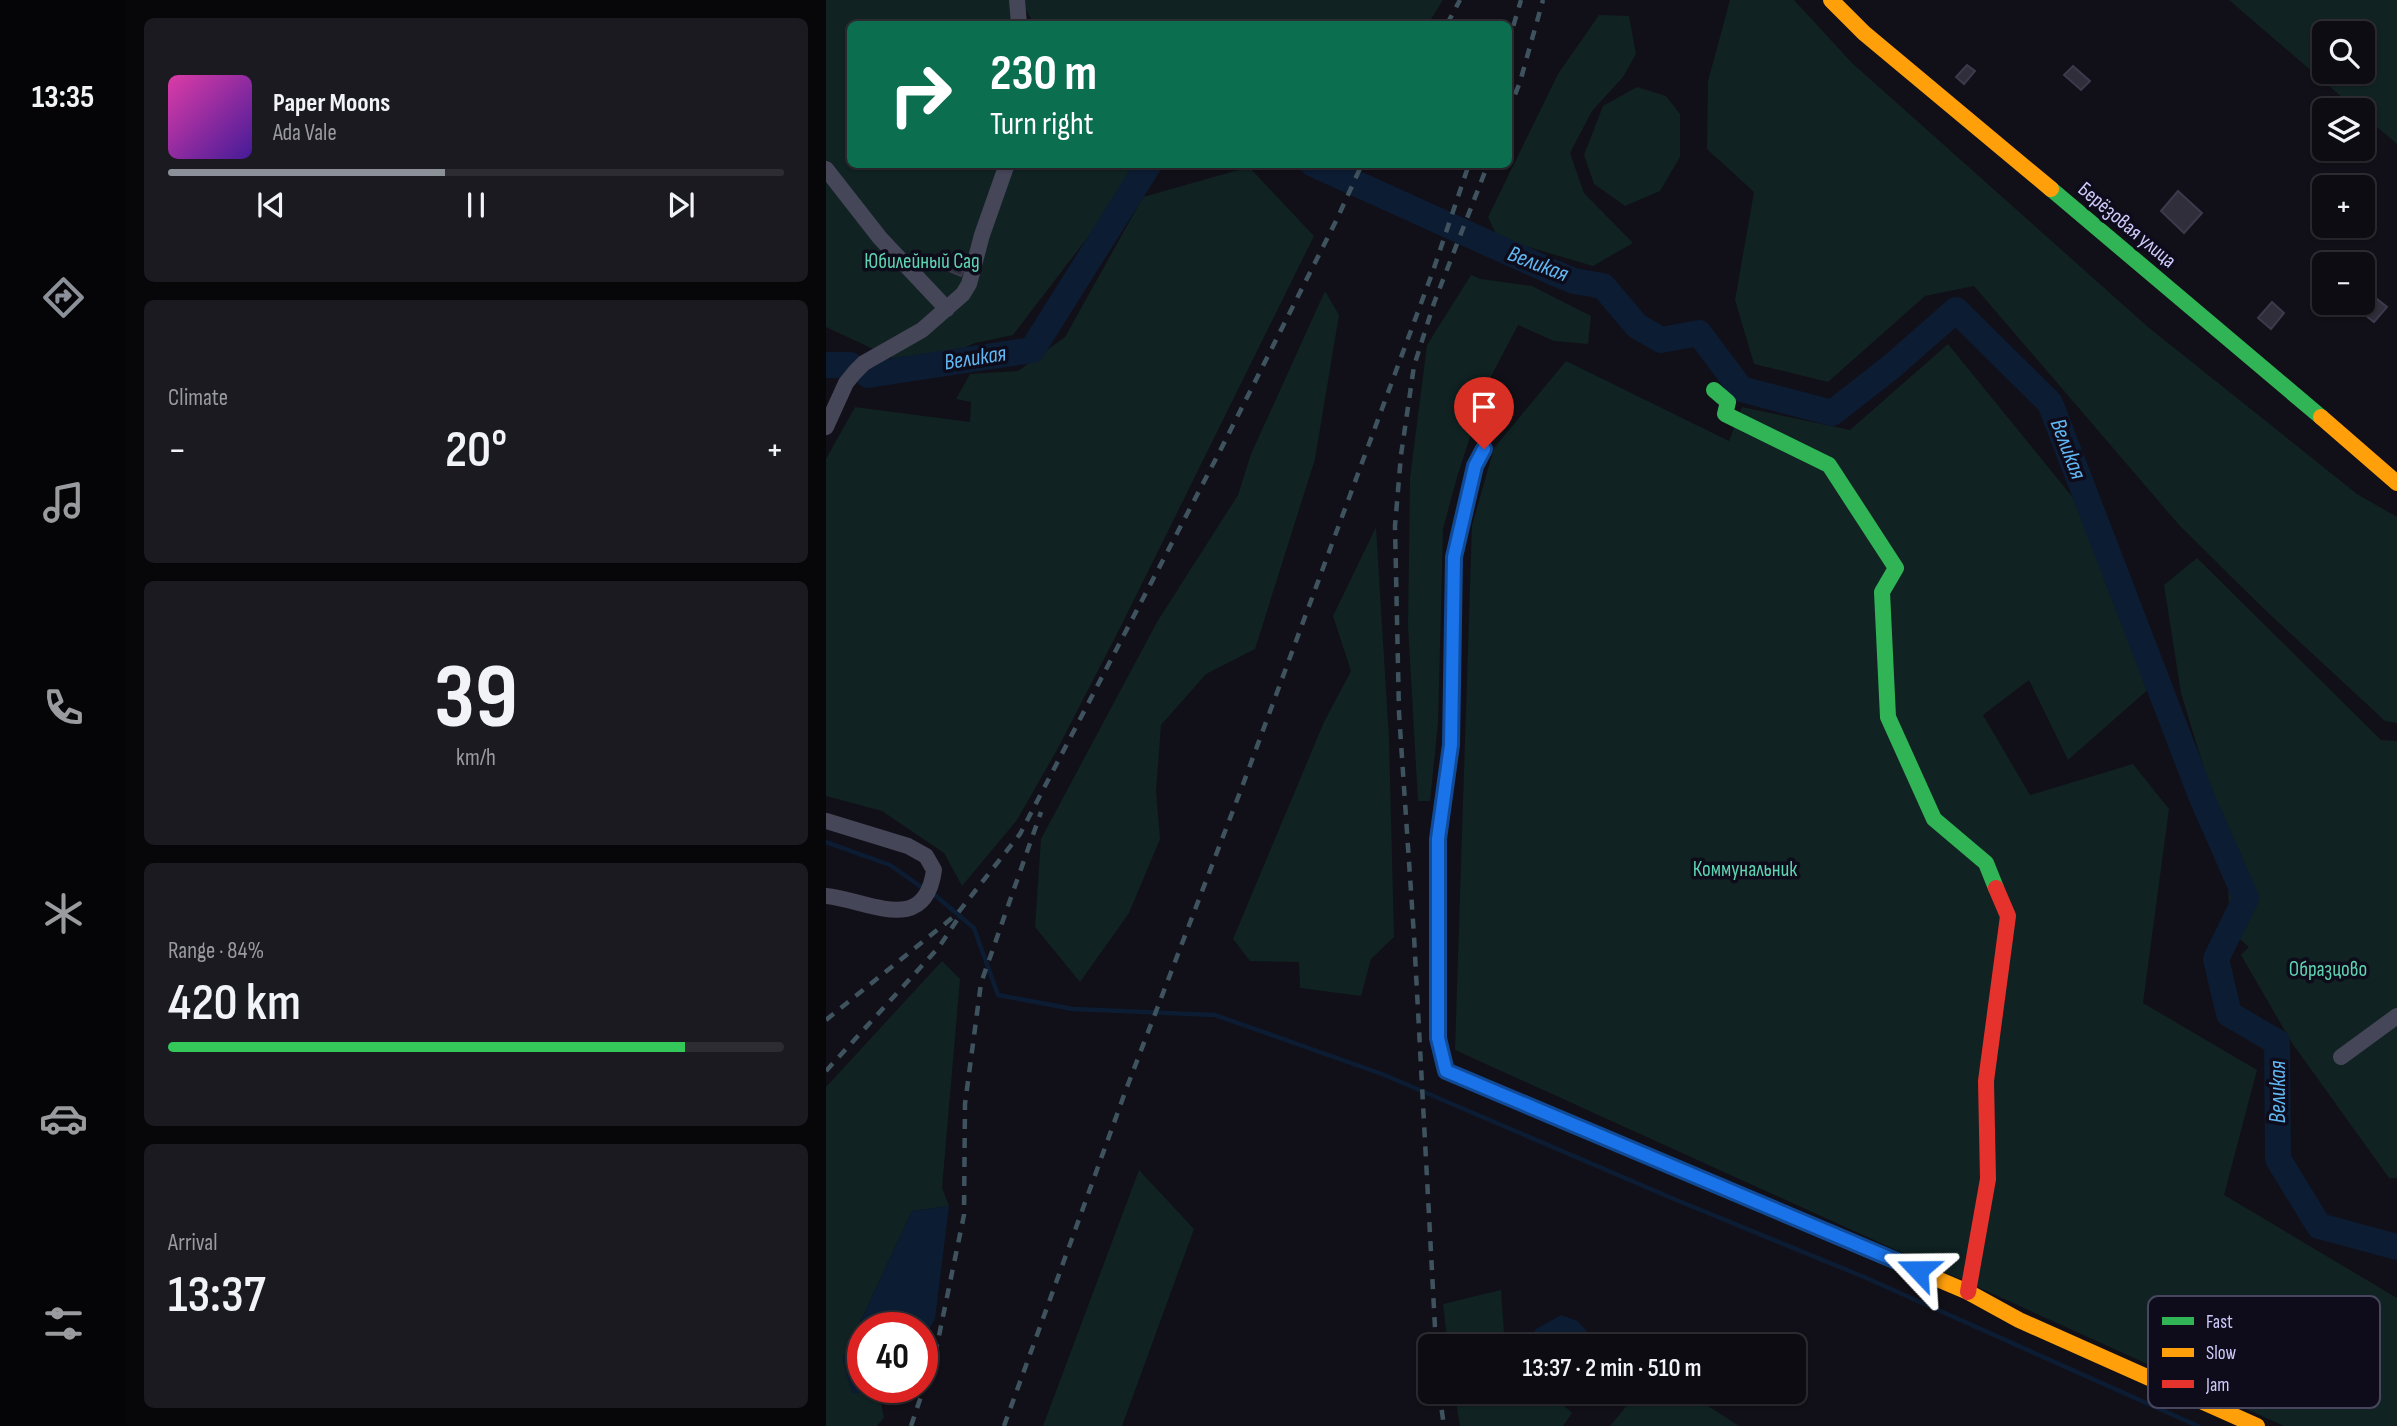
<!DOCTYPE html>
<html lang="en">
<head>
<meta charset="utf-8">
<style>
	body { margin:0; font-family:"Sofia Sans Condensed",sans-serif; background:#1b1a20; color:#f1f3f6; height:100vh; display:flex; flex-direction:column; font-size:26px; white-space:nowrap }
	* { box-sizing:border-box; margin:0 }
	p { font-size:23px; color:#9a9b9f }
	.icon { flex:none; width:38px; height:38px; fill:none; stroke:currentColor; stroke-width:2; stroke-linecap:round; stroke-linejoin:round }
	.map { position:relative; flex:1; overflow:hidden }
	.drawer { display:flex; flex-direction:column; gap:18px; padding:18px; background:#07070a; width:700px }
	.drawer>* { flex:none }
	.guide { position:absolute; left:21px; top:21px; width:665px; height:147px; border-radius:10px; box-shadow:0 2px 5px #0004,0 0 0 2px #2d2c32; background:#0b6e4f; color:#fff; overflow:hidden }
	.controls { position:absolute; left:1486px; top:21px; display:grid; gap:14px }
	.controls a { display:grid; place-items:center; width:63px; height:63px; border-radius:10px; background:#0d0c12; box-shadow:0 2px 5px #0004,0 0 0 2px #2d2c32; font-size:35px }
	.speed { position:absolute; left:21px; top:1312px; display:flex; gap:14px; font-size:35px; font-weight:700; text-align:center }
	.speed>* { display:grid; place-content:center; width:91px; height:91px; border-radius:50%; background:#0d0c12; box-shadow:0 2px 5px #0004,0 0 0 2px #2d2c32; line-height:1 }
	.speed .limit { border:10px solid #d22; background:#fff; color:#111 }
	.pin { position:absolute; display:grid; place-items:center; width:60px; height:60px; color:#fff; margin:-72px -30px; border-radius:50% 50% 50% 0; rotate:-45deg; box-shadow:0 0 7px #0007 }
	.pin .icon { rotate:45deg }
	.me { position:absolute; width:77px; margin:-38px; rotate:293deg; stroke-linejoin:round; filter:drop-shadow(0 0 5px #0008) }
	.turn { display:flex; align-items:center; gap:24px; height:147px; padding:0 28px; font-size:32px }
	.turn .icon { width:91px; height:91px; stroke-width:2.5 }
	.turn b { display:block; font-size:49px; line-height:60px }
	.big { font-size:52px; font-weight:600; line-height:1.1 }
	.drawer .card { flex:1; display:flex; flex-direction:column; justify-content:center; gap:10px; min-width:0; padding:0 24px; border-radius:10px; background:#1b1a20 }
	.drawer .dial { align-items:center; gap:0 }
	.dial b { font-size:91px; line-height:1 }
	.song { display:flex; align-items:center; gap:21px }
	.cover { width:84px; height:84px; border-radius:10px; background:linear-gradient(135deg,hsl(320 70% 55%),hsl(260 70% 35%)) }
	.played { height:7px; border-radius:4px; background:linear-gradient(90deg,#8c9099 45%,#2d2c32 45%) }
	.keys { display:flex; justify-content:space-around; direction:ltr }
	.heat { display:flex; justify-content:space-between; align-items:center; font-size:38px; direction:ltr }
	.charge { height:10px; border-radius:5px; background:linear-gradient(90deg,#34c759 84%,#2d2c32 0) }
	.trip { position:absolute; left:592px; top:1334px; width:388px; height:70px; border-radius:10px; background:#0d0c12; box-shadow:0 2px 5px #0004,0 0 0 2px #2d2c32; font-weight:600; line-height:70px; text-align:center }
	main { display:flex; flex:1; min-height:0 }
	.tabs { display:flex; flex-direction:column; width:126px; justify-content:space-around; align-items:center; background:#050507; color:#9a9b9f }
	.tabs .icon { width:49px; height:49px }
	.tabs .selected { color:#8c9099 }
	.tabs b { font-size:32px; color:#f1f3f6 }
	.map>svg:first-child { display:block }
</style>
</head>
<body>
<main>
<nav class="tabs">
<b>13:35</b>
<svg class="icon selected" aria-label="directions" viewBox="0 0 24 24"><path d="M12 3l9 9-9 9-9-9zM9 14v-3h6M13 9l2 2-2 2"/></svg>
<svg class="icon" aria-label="music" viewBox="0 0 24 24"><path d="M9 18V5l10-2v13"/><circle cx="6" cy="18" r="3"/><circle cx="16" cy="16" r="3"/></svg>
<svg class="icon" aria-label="phone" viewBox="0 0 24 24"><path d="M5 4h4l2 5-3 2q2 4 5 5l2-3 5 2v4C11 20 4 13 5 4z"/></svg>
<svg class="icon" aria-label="climate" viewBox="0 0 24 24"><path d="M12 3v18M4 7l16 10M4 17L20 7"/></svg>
<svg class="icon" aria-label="car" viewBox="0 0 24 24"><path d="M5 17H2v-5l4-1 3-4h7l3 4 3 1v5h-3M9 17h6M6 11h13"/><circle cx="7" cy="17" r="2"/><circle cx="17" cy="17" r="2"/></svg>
<svg class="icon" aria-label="filters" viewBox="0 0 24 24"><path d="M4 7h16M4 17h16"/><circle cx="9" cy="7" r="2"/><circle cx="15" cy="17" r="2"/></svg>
</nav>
<section class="drawer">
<div class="card">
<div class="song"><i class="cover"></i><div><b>Paper Moons</b><p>Ada Vale</p></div></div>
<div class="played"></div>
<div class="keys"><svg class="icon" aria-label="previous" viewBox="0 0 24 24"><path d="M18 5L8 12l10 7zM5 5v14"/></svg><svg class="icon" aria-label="pause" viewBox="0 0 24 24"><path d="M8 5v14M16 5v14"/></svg><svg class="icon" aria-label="next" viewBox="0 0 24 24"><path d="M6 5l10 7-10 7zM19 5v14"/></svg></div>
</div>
<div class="card"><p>Climate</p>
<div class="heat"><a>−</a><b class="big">20°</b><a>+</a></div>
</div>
<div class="card dial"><b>39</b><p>km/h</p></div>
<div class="card"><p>Range · 84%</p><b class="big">420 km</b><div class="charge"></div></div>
<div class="card"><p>Arrival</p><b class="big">13:37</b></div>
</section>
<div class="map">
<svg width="1571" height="1426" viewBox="0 0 1571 1426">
	<rect width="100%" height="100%" fill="#111018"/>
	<path fill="#102222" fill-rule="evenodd" d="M0,0H187L190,24H24V164L317,165L187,335L149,343L90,369L0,327Z
		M194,0H617L602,24H208Z
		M904,0H968L1026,63L1322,327L1531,494L1571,517V723L1559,721L1437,608L1353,525L1148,286L1099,296L1002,382L928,364L909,300L928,192L881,149L882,81Z
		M1403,0H1571V144L1537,115L1536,110H1531ZM1498,33H1536V72H1498Z
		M773,15L803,16L810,54L797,77L766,111L744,153L758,193L807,243L767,266L672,238L662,217L732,74Z
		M811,87L840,96L854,114V157L834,191L799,206L768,184L758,155L777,106Z
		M423,167L488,236L296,624L232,748L191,820L136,886L118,853L56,811L0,796V459L29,407L144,422L145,402L130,399L144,374L192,371L239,337L317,197Z
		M645,275L655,279L706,286L765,316L762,344L728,341L692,325L662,382L632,474L617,529L612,723L604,801H592L582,626L584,478L601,345Z
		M499,291L513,315L489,459L429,649L380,674L335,725L330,791L334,839L303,913L254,982L209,927L215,839L331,622L412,495L425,454Z
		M1122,344L1270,526L1326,686L1242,760L1203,680L1157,715L1204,795L1307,764L1343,809L1317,1003L1431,1070L1398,1195L1571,1298V1426H1458L629,1050L646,525L668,448L740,361L903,441L916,407L1024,430Z
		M550,527L563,739L568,937L545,959L535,996L474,988L473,962L424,961L407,939L498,722L525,671L507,616Z
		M1371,558L1555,740L1571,741V1178H1563L1466,1043L1415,955L1423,947L1404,931L1402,883L1380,775L1355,693L1338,585Z
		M116,961L134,979L116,1188L123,1206L86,1211L17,1359L26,1393L52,1389L58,1418L51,1426H0V1087Z
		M313,1170L368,1229L296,1426H217Z
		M675,1290L679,1346H622L617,1304Z
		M628,1391H722L746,1413L737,1426H634Z
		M813,1391H859L913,1426H784Z"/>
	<path fill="#0c1c32" d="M123,1206L109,1319L96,1341V1328H37V1388H56L26,1394L17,1359L86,1211Z
		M735,1315L752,1321L763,1334L779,1346H699L710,1329Z
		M749,1391H794L772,1405Z"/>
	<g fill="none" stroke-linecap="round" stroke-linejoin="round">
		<path stroke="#0c1c32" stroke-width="4.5" d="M0,842L64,865L94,886
			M110,896L148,928L172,995L247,1009L389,1015L556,1074L848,1199L1038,1277L1372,1426"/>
		<path stroke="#0c1c32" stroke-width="26" d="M487,164L726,272L748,281L777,286L811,326L835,340L873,333L915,389L1006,413L1065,367L1130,310L1224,403L1376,798L1420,898L1390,959L1403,1014L1451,1042L1452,1159L1493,1226L1571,1247
			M0,365H24
			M42,375L206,350L323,164"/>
	</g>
	<path fill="#2f2e3a" stroke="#3c3a4c" stroke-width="2" d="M1141,65L1149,71L1138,84L1130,77Z
		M1247,66L1264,81L1255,90L1238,75Z
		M1352,191L1376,213L1358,233L1335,211Z
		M129,256L141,261L135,276L123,271Z
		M1551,299L1561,307L1548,322L1538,314Z
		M1446,302L1458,313L1445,329L1432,318Z"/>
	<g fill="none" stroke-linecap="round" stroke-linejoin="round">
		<path stroke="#454658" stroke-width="16" d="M191,0L193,24
			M0,169L54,238L121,309
			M0,427L20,383L29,372L38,363L96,330L137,294L143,284L156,235L181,164
			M0,821L82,846L100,856L108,870C99,937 42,900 0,896
			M1515,1057L1571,1016"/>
		<path stroke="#30b455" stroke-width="16" d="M1225,189L1495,417
			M888,390L902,402L899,414L1003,465L1070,568L1056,592L1062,717L1108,819L1160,863L1170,888
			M612,1017V839L625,745L628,557L649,466L658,449"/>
		<path stroke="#ff9f0a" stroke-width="16" d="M1005,0L1038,33L1225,189
			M1495,417L1571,483
			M949,1210L1142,1292L1193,1320L1431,1426"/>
		<path stroke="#e5322d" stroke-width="16" d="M612,1017V1038L620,1071L949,1210
			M1142,1292L1162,1179L1160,1081L1182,916L1170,888"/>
		<path stroke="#3f535f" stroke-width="4.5" stroke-dasharray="10 9" stroke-linecap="butt" d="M621,24L634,0
			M682,44L695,0
			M682,112L694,82L717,0
			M0,1020L131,914L194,834L395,449L511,219L536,164
			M0,1071L113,947L131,920
			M610,1346L588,936L573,713L569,526L575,455L588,366L608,303L662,164
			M613,1391L618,1426
			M85,1426L109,1355L138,1215L139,1104L155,983L215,812
			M178,1426L301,1087L416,787L607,271L643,164"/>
	</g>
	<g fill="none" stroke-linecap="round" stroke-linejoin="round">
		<g stroke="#114b97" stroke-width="18">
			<path id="route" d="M658,449L649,466L628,557L625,745L612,839V1038L620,1071L1092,1270"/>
		</g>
		<use href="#route" stroke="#1a73e8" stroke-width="12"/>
	</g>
	<g text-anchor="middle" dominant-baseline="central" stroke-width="7" stroke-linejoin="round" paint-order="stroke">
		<g font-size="21" fill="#cecbfb" stroke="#0e0c1b">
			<text transform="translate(1301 225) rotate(40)">Берёзовая улица</text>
		</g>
		<g font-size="21" fill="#5ed4b0" stroke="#0e0c1b">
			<text x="96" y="261">Юбилейный Сад</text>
			<text x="919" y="869">Коммунальник</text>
			<text x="1502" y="969">Образцово</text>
		</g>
		<g font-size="23" font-style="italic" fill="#61b7f3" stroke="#0e0c1b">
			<text transform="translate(712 264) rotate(21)">Великая</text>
			<text transform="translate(149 358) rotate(-9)">Великая</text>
			<text transform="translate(1242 449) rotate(69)">Великая</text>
			<text transform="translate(1452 1092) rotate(-90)">Великая</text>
		</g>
	</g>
	<rect x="1322" y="1296" width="232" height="112" rx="10" fill="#0e0c1b" stroke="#48455e" stroke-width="2"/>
	<rect x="1336" y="1317" width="32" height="8" fill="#30b455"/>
	<rect x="1336" y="1348" width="32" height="9" fill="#ff9f0a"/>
	<rect x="1336" y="1380" width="32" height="8" fill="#e5322d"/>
	<g font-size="19" fill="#cecbfb">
		<text x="1380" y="1328">Fast</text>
		<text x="1380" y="1359">Slow</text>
		<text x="1380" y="1391">Jam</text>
	</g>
</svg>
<div class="controls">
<a><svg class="icon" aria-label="search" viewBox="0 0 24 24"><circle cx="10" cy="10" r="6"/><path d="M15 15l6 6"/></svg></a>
<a><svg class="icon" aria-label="layers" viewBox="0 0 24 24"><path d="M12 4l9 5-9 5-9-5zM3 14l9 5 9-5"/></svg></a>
<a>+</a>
<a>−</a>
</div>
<div class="speed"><div class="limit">40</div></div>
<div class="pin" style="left:658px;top:449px;background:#d93025"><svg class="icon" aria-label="arrive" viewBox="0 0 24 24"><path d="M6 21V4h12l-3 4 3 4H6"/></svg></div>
<svg class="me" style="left:1092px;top:1270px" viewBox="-20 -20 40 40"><path d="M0-17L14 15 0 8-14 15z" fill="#1a73e8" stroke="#fff" stroke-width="4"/></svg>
<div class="trip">13:37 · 2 min · 510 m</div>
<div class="guide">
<div class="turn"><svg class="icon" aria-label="right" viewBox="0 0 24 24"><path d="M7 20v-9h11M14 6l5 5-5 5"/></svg><div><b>230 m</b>Turn right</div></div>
</div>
</div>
</main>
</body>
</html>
